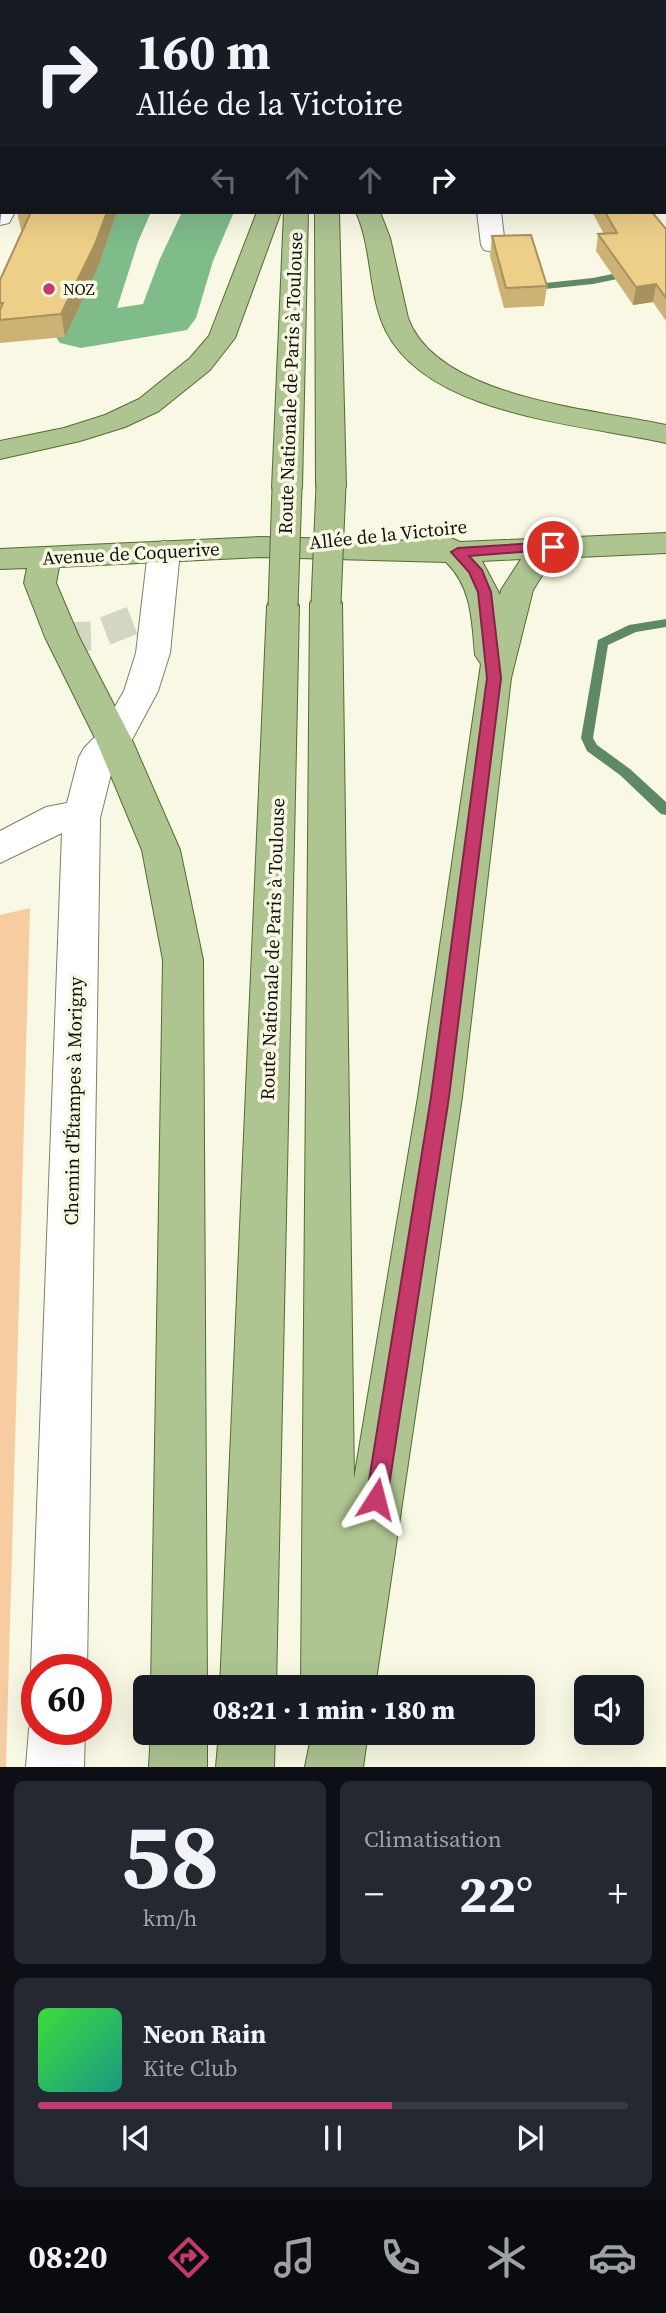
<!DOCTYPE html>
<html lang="fr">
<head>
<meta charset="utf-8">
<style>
	body { margin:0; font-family:"Source Serif 4",serif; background:#242831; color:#f1f3f6; height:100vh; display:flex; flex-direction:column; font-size:26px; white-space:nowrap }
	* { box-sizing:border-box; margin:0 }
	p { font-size:23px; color:#9ea1a6 }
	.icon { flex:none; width:38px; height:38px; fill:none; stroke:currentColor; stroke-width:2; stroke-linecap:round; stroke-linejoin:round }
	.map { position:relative; height:1767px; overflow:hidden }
	.sheet { display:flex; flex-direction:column; gap:14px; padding:14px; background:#0d0f14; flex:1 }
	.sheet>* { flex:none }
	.hud { position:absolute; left:0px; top:0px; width:667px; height:214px; box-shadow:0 7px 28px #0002; background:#171b24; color:#f1f3f6; overflow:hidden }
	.buttons { position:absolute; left:574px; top:1675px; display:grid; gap:14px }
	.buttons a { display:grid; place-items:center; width:70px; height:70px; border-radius:10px; background:#171b24; box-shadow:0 7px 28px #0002; font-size:35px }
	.speed { position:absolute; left:21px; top:1654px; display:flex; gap:14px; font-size:35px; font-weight:700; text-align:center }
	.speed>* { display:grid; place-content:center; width:91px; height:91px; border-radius:50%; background:#171b24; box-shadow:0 7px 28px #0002; line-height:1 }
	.speed .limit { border:10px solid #d22; background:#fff; color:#111 }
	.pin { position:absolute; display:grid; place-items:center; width:60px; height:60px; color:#fff; margin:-30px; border:4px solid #fff; border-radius:50%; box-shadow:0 2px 7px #0007 }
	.me { position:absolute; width:77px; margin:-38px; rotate:9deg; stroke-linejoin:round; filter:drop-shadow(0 0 5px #0008) }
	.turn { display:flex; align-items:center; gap:24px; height:147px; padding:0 21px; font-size:32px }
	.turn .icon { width:91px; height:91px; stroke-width:2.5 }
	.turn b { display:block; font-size:49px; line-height:60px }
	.lanes { display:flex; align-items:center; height:66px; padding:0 21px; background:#0003; justify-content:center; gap:35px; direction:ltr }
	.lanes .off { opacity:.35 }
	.big { font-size:52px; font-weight:800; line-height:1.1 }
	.sheet .card { flex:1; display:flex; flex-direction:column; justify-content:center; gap:10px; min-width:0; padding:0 24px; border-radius:10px; background:#242831 }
	.sheet .dial { align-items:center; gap:0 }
	.dial b { font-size:91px; line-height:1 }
	.song { display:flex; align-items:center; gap:21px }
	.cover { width:84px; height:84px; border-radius:10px; background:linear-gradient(135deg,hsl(120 70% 55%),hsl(170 70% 35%)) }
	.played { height:7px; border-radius:4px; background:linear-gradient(90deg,#c6396b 60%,#363941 60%) }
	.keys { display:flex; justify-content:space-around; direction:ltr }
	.heat { display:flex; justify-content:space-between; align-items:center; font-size:38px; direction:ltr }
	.sheet .tiles { flex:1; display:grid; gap:14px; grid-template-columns:1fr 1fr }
	.card:last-child { grid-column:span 2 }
	.trip { position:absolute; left:133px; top:1675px; width:402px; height:70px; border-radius:10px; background:#171b24; box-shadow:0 7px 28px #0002; font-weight:800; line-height:70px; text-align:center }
	.tab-bar { display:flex; height:112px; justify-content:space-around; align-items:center; background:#090b0e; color:#9ea1a6 }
	.tab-bar .icon { width:49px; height:49px }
	.tab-bar .current { color:#c6396b }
	.tab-bar b { font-size:32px; color:#f1f3f6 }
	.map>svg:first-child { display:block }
</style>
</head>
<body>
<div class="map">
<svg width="666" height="1767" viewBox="0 0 666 1767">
	<rect width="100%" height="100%" fill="#f8f8e4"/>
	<path fill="#f8cca1" d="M30,908L6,1767H0V915Z"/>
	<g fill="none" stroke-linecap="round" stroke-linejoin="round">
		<path fill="#5e8964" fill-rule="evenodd" d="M666,263V269L593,284L545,289L540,286L545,283L593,278Z
			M666,619V627L636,632L608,645L593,738L597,745L630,769L666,802V815L661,814L620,775L587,751L581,738L598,640L629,625Z"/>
		<path fill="#7fbc8a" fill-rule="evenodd" d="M240,0H282V2H240Z
			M0,152H2V182H0Z
			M99,212H151L138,242L117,308L143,304L159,261L182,212H234L213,261L196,318L187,330L81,348L60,343L52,331L84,242Z"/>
		<path stroke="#d5d5c3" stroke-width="29" stroke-dasharray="29 15" stroke-linecap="butt" d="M62,637L92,636L157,611"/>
		<g stroke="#7e7e6d" stroke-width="2">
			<path id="minor" d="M0,20H2V32H0Z
				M2,205V212H15L9,223L0,225Z
				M477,212H501L505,245L502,250L493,252L484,250L481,245Z
				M164,541L175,544L180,551L170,653L158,691L127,749L114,762L100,818L87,1670H37V1683L31,1670L62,833L0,863V831L46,807L67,803L79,757L84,748L101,731L124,691L136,653L148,551L153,544Z
				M37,1710V1729H85L84,1767H26L29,1729Z"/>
		</g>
		<g stroke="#546c32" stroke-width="2">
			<path id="major" d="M291,0H311V2H291Z
				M257,212H281L235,338L210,370L159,411L125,427L80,441L0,459V441L64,428L105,415L139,399L190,358L209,336Z
				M284,212H308L302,488L298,495L287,497L276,495L272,488Z
				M315,212H339L346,486L342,493L331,495L320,493L316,486Z
				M356,212H380L390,238L408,318C437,398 593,409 666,425V443C583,424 429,416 386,331C368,296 373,250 356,212Z
				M440,533L460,542L666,533V553L578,557L543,574L533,590L511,678L462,1097L375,1687H304L301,1681L310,603L315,595L326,592L337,595L342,603L354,1479L418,1097L481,664L475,655C472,621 472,587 446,562L261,557L59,567L56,583L79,637L132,740L180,850L203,960L207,1687H151L163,960L142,850L96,740L45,637L24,583L27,568L0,569V549L261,537L426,541L429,536ZM521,559L501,590L500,595L482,561Z
				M283,595L295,598L299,606L276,1687H220L267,606L271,598Z
				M151,1732H207V1767H149Z
				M219,1732H275L274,1767H216Z
				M312,1732H368L363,1767H305Z"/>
		</g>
		<use href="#minor" fill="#fff" fill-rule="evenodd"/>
		<use href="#major" fill="#aec491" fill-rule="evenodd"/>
		<g stroke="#546c32" stroke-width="31" stroke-linecap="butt">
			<path id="major-bridge" d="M326,603L331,486
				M283,606L287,488"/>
		</g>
		<use href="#major-bridge" stroke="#aec491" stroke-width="29"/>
	</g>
	<path fill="#cdb275" d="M358,0H623L645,2H359Z
		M17,212H117L98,267L65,337L0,343V280L22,230H21Z
		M592,212H652L666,229V321L653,302L633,305L596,251L598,234H604Z
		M492,236L547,286L544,306L504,308L490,256Z"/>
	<path fill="#a7915f" d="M107,212H117L98,267L65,337L61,314Z
		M656,284L653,302L633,305L636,287Z"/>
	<path fill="#eecf88" stroke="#a7915f" stroke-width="2" d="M39,0H157L156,2H38Z
		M368,0H623L645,2H369Z
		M665,3H666V185L665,186Z
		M31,212H107L95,244L61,314L0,320V310L3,303H0V280Z
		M605,212H652L666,229V298L656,284L636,287L598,234L617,233Z
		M531,235L547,286L506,288L492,236Z"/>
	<path fill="#c6396b" stroke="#812546" stroke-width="2" d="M553,542L559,547L557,549L469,556L482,570L491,592L501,678L449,1097L387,1499L384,1507L376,1510L369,1507L366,1499L431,1097L487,678L478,592L469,572L451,552L458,548Z"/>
	<circle fill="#c6396b" stroke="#f8f8e4" stroke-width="2.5" cx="49" cy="289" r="7"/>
	<g text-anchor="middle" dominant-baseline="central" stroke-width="7" stroke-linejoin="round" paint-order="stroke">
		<g font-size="16" fill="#11110b" stroke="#f8f8e4" text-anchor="start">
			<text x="63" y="289">NOZ</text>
		</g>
		<g font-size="19" fill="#11110b" stroke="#f8f8e4">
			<text transform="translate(290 383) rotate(-88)">Route Nationale de Paris à Toulouse</text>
			<text transform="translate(388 534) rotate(-6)">Allée de la Victoire</text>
			<text transform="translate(131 553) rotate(-3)">Avenue de Coquerive</text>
			<text transform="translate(272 949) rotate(-88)">Route Nationale de Paris à Toulouse</text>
			<text transform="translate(73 1101) rotate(-89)">Chemin d'Étampes à Morigny</text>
		</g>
	</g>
</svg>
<div class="buttons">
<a><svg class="icon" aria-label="sound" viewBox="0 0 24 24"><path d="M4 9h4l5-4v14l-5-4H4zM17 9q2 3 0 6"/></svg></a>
</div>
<div class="speed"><div class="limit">60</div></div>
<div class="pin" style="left:553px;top:547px;background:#d93025"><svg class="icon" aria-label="arrive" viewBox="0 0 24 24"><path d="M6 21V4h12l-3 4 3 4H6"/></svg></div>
<svg class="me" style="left:376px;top:1499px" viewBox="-20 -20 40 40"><path d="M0-17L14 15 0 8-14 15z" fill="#c6396b" stroke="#fff" stroke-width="4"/></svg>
<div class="trip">08:21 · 1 min · 180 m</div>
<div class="hud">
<div class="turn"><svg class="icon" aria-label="right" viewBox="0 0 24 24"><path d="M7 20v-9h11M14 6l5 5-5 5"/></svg><div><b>160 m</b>Allée de la Victoire</div></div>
<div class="lanes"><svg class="icon off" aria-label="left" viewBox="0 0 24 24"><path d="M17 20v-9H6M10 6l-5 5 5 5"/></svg><svg class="icon off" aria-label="ahead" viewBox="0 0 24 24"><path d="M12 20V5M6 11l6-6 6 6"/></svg><svg class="icon off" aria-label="ahead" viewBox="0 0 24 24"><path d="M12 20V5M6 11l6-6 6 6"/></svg><svg class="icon" aria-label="right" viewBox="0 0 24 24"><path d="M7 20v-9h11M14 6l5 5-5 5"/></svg></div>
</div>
</div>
<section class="sheet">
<div class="tiles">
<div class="card dial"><b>58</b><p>km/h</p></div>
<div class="card"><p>Climatisation</p>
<div class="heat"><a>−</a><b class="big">22°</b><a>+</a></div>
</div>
<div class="card">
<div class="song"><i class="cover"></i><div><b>Neon Rain</b><p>Kite Club</p></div></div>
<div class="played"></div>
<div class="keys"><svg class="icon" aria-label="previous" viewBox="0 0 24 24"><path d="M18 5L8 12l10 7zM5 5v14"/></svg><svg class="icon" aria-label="pause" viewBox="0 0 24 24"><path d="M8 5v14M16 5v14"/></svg><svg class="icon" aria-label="next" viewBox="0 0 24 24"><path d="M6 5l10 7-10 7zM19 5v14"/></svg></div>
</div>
</div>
</section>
<nav class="tab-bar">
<b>08:20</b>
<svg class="icon current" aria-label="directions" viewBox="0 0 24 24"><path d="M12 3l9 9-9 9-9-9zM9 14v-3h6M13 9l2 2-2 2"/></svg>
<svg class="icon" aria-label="music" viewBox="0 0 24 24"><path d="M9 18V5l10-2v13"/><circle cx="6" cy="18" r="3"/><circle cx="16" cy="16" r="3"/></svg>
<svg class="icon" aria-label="phone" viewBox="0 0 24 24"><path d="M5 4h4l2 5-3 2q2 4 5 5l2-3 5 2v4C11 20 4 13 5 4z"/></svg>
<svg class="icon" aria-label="climate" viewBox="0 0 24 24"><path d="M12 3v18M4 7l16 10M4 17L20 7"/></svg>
<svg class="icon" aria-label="car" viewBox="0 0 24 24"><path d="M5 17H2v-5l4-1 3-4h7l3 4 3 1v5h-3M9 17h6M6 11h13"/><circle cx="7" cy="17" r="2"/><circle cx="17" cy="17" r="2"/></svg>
</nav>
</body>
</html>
